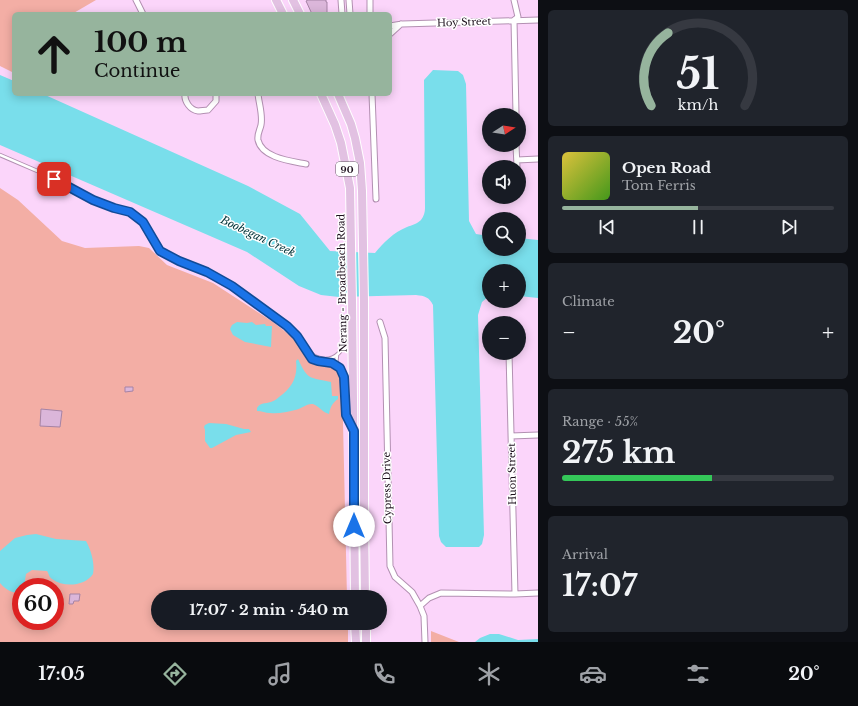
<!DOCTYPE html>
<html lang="en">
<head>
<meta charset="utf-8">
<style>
	body { margin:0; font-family:"Libre Baskerville",serif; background:#20242c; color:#f1f3f6; height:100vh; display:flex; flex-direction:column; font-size:15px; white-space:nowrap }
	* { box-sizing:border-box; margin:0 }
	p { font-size:13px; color:#9ea1a6 }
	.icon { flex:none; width:22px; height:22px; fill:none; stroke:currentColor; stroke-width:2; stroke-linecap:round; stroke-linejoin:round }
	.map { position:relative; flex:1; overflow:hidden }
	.sheet { display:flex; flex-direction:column; gap:10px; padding:10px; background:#0d0f14; width:320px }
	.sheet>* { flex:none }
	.guide { position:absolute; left:12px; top:12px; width:380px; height:84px; border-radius:6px; box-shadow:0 2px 10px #0003; background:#96b49d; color:#111; overflow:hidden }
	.needle { width:26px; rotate:78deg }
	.buttons { position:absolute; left:482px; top:108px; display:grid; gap:8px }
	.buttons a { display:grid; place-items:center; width:44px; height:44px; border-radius:50%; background:#171b24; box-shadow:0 2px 10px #0003; font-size:20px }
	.speed { position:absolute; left:12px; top:578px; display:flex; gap:8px; font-size:20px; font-weight:700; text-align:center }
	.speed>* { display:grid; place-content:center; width:52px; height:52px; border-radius:50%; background:#171b24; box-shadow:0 2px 10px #0003; line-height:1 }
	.speed .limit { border:6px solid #d22; background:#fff; color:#111 }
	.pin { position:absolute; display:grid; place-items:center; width:34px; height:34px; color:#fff; margin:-17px; border-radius:8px; box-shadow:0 2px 6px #0006 }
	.me { position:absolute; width:44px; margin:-22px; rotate:0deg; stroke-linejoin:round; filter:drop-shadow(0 0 3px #0008) }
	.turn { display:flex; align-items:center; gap:14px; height:84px; padding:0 16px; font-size:18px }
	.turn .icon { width:52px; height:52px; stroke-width:2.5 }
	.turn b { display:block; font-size:28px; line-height:34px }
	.big { font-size:30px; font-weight:800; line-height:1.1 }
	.sheet .tile { flex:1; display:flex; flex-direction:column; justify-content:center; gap:6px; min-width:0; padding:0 14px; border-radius:6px; background:#20242c }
	.sheet .dial { align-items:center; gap:0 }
	.dial svg { height:104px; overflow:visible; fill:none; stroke:#363941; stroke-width:7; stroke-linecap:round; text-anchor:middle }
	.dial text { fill:#f1f3f6; stroke:none }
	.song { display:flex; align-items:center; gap:12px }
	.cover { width:48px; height:48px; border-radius:6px; background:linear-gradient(135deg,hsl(50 70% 55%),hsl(100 70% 35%)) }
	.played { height:4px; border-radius:2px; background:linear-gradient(90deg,#96b49d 50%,#363941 50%) }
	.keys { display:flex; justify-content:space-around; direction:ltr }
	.heat { display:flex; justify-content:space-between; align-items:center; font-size:22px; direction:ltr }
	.charge { height:6px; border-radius:3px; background:linear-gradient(90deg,#34c759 55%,#363941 0) }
	.trip { position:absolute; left:151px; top:590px; width:236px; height:40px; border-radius:20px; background:#171b24; box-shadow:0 2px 10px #0003; font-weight:800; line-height:40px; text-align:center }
	.dock { display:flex; height:64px; justify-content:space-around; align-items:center; background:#090b0e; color:#9ea1a6 }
	.dock .icon { width:28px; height:28px }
	.dock .on { color:#96b49d }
	.dock b { font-size:18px; color:#f1f3f6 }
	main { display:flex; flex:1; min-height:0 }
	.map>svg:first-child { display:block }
</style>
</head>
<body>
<main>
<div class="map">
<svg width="538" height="642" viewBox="0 0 538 642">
	<rect width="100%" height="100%" fill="#fbd5fa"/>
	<path fill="#f3aea5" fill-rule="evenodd" d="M0,0H96L72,14H14V73L0,66Z
		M0,188L18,200L62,241L85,248L139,246L149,248L167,265L213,283L273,322L296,340L304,354L309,360L316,364L330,365L340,370L342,379L347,597H158V623H348V642H0ZM21,587H55V621H21Z
		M431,631L459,642H431Z"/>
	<path fill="#79deeb" d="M433,70L458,71L463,75L466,84L469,221L476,234L489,236V249H519V238L538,240V298L519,296V271H489V296L482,302L478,315L484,535L482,544L479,547H446L441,542L439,536L433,305C429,297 425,296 416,295L339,297L321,295L299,286L247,252L0,145V75L14,81V94H43L248,186L300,214L330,251L375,253C383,243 394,232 407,227C412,225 417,224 421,220C424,216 425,212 425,208L424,80Z
		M237,322L247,323L252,322L256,325L265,324L266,326H272L271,347L245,342L233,335L230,329L232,325Z
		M298,359C308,381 310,377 331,382L332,396H338V399C332,403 330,408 329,414C322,412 319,406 313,404C307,403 301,409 295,410C287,412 278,414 270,413C265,413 262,411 257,411V408C261,402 265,404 271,402C274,401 277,399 279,397C292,388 298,377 296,361Z
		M209,423L226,424L244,429H249L251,432L236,435L212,448H210L205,441V430L204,427L205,425Z
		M27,535L36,534L56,539L86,541C91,550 95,563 93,574C85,586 64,588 52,579C49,577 49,574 47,571L32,570L26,574L25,580L26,587H21V593C12,593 6,590 0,583V551L15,538Z
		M490,634H499L518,640L538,639V642H475L480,638Z"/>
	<path fill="#dbb6da" stroke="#a583a5" d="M308,0H326V2H327V14H312L306,1Z
		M125,387H133V391L125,392Z
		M41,409L62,411L60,427L40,426Z
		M70,594H80L79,601H74L73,604H69Z"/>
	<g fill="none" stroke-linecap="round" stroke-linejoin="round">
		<g stroke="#b390b2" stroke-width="4.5">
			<path id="lane" d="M0,155L42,173L93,200L114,208L130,212L143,222L160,251L179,261L207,272L232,286L263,308L287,326L297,336L312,359L336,364L342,370L344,377L346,415L350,424
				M310,353C314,357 318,358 325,359C339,359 343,347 349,336
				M336,364L337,355"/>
		</g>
		<g stroke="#b390b2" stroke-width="7">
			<path id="street" d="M136,0L143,14
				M341,0L342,14
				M349,0L350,14
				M370,0V14
				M514,0L518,17L514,20L516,115
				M390,26L402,24L538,20
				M390,34L401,24
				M185,94C184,101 190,110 198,111C201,111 205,110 208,110L216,101V94
				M258,94C259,104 263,115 261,125C260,130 257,134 258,140C262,158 291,161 306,164
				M372,94L376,199
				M516,145L517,167
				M517,160L538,159
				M380,322L385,338L390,566L395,577L412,592L420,606L424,616L425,642
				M509,353L515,594
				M511,436L538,435
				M420,606L429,598L441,593L515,594L538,593"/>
		</g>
		<g stroke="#fff" stroke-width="10">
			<path id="primary" d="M276,0L283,14
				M293,0L300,14
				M321,94L335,125L341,143L350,188L352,301L355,597
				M338,94L351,124L355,138L360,163L362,191L364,300V520L365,597
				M355,623L356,642
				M366,623V642"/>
		</g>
		<use href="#lane" stroke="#fff" stroke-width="2.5"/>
		<use href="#street" stroke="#fff" stroke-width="5"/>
		<use href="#primary" stroke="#e2c1e2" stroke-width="8"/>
	</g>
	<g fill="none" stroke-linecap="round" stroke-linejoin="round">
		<g stroke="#114b97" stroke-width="10">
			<path id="route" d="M54,179L93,200L114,208L130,212L143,222L160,251L179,261L207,272L232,286L287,326L297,336L312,359L318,361L332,363L340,368L344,377L346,415L354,431V526"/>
		</g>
		<use href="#route" stroke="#1a73e8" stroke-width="7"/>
	</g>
	<g text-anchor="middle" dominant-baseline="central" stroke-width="3" stroke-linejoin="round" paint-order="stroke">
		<rect fill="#fff" stroke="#605760" stroke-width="1" x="336" y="162" width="22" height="14" rx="3"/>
		<g font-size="9" font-weight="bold" fill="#1c0f1c">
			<text x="347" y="169">90</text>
		</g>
		<g font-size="10" fill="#1c0f1c" stroke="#fff">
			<text transform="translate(464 22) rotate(-2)">Hoy Street</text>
			<text transform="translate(342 283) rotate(-91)">Nerang - Broadbeach Road</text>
			<text transform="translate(512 474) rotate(-91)">Huon Street</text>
			<text transform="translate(387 488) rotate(-91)">Cypress Drive</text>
		</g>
		<g font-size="11" font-style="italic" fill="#003338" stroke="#fff">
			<text transform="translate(258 236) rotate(25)">Boobegan Creek</text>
		</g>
	</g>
</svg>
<div class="buttons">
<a><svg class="needle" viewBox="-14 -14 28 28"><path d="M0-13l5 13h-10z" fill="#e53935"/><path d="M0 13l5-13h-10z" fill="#9ea1a6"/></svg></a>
<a><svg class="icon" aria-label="sound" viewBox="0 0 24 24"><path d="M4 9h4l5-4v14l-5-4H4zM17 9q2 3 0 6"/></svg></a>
<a><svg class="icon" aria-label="search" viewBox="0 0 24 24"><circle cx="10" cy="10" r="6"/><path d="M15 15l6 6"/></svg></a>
<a>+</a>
<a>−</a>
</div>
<div class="speed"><div class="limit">60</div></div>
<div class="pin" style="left:54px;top:179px;background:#d93025"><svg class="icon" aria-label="arrive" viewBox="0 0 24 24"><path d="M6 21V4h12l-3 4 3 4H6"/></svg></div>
<svg class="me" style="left:354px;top:526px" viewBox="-20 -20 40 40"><circle r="19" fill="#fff"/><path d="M0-13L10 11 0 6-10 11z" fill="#1a73e8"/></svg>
<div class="trip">17:07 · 2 min · 540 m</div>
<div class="guide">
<div class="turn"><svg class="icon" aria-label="ahead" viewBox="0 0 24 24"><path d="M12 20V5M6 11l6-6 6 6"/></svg><div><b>100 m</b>Continue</div></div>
</div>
</div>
<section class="sheet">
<div class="tile dial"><svg viewBox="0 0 100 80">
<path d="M14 69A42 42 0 1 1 86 69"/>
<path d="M14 69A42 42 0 0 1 27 13" stroke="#96b49d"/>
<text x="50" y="56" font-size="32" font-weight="700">51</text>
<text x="50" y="72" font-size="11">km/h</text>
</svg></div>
<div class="tile">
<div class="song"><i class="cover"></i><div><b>Open Road</b><p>Tom Ferris</p></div></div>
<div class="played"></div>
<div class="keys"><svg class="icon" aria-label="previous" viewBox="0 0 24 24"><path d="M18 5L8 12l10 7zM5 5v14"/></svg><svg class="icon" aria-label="pause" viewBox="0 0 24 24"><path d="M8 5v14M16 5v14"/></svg><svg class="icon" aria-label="next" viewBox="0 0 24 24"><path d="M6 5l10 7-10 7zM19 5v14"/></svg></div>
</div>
<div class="tile"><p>Climate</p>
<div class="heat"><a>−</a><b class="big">20°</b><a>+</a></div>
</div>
<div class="tile"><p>Range · 55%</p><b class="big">275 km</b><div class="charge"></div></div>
<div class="tile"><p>Arrival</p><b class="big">17:07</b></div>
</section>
</main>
<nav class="dock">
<b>17:05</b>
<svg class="icon on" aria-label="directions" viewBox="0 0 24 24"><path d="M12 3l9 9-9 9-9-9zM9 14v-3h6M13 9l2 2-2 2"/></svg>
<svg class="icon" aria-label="music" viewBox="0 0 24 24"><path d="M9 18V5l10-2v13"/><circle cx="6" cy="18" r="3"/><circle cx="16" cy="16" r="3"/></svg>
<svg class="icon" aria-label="phone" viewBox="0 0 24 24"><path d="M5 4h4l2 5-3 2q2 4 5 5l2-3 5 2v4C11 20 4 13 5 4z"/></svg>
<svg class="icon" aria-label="climate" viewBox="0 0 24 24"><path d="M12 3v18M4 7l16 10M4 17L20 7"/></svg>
<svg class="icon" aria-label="car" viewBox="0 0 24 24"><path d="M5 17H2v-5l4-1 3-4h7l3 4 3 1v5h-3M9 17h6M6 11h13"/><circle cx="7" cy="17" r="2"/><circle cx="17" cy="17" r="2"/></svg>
<svg class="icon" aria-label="filters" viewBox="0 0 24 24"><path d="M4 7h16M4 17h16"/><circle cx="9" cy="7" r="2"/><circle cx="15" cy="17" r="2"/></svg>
<b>20°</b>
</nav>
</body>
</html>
